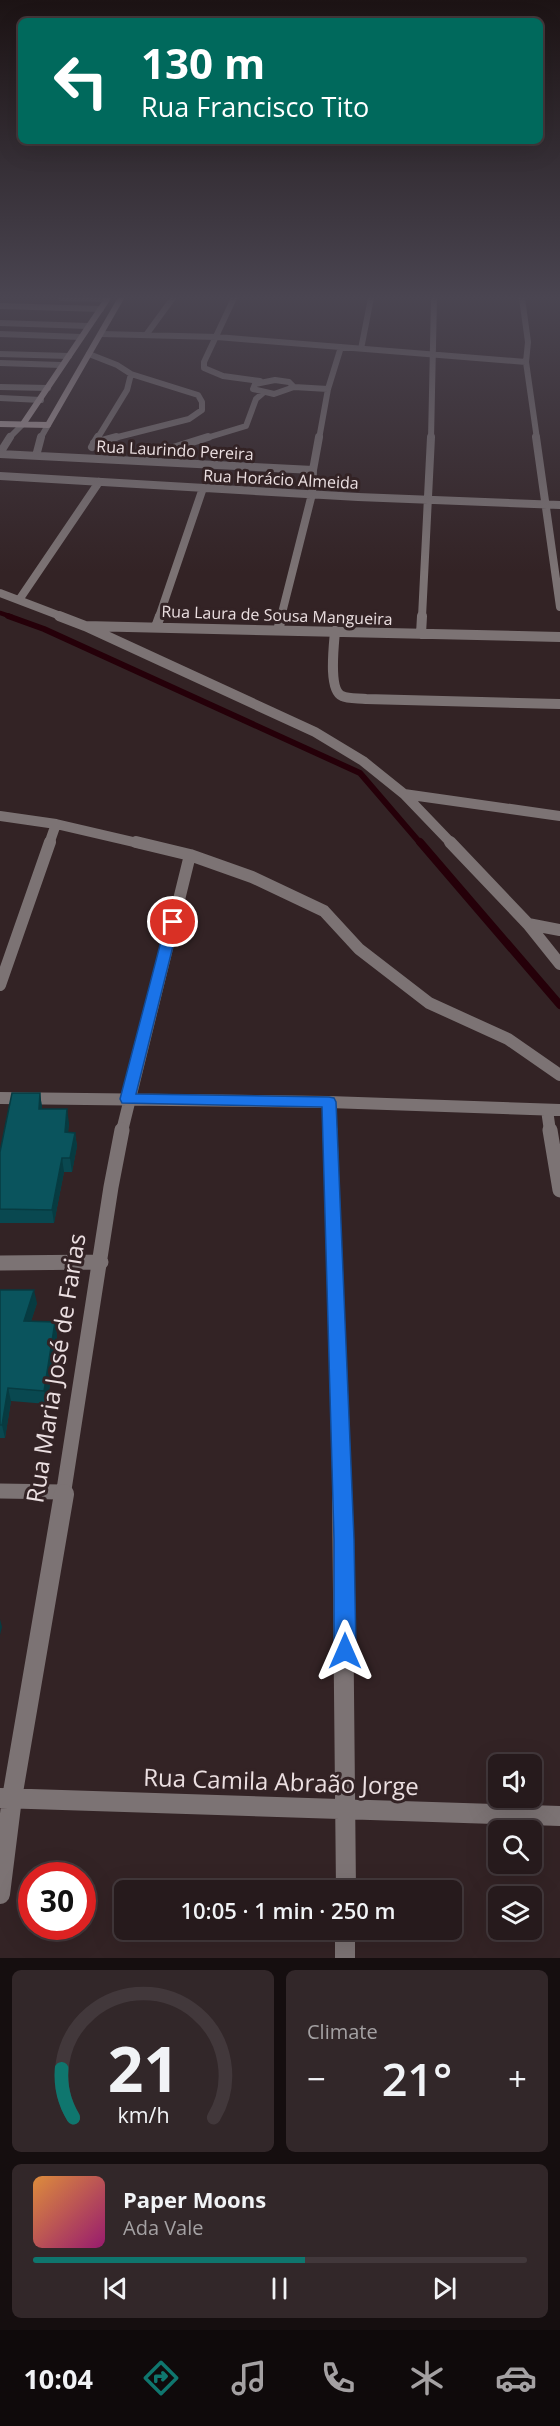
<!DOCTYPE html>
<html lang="en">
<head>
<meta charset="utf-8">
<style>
	body { margin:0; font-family:"Open Sans",sans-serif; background:#322729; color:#f1f3f6; height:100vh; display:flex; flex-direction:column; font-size:22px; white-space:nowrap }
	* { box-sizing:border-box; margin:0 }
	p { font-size:20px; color:#a4a1a3 }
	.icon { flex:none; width:33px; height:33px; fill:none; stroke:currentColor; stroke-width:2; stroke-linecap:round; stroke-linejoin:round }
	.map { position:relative; height:1958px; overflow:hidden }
	.sheet { display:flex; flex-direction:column; gap:12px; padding:12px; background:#150e0f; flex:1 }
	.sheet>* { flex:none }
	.hud { position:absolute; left:18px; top:18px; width:525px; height:126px; border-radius:9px; box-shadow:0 6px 24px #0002,0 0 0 2px #42383b; background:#00695c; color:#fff; overflow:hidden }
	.buttons { position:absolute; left:488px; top:1754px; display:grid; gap:12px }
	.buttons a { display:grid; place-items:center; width:54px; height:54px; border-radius:9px; background:#261a1c; box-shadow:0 6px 24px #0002,0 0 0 2px #42383b; font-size:30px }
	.speed { position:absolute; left:18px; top:1862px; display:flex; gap:12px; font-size:30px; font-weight:700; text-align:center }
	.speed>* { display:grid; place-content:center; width:78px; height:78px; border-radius:50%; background:#261a1c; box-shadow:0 6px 24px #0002,0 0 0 2px #42383b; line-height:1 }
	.speed .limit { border:9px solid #d22; background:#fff; color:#111 }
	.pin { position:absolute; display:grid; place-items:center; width:51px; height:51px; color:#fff; margin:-26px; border:3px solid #fff; border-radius:50%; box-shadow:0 2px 6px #0007 }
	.me { position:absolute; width:66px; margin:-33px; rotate:0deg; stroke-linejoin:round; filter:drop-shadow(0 0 4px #0008) }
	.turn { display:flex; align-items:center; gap:21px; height:126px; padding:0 24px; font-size:27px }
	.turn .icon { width:78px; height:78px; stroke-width:2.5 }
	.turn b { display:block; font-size:42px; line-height:51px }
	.big { font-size:45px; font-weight:600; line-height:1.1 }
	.sheet .tile { flex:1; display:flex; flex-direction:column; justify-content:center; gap:9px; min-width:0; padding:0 21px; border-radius:9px; background:#322729 }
	.sheet .dial { align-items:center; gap:0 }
	.dial svg { height:156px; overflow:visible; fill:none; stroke:#42383b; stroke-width:7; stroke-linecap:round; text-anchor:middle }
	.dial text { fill:#f1f3f6; stroke:none }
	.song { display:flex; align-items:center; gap:18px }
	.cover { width:72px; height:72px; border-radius:9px; background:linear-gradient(135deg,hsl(30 70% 55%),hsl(320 70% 35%)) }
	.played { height:6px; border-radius:3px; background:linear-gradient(90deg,#0f766e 55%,#42383b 55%) }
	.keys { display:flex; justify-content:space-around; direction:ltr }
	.heat { display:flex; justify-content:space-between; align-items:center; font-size:33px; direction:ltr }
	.sheet .tiles { flex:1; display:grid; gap:12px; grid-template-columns:1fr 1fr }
	.tile:last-child { grid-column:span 2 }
	.trip { position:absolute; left:114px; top:1880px; width:348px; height:60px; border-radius:9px; background:#261a1c; box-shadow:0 6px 24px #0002,0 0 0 2px #42383b; font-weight:600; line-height:60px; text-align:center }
	.dock { display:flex; height:96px; justify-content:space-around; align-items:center; background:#0f0a0b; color:#a4a1a3 }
	.dock .icon { width:42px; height:42px }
	.dock .current { color:#0f766e }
	.dock b { font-size:27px; color:#f1f3f6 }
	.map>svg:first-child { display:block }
</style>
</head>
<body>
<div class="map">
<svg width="560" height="1958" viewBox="0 0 560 1958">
	<rect width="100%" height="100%" fill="#332325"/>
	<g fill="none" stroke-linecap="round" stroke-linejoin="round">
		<path stroke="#250009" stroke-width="4.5" d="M0,613L12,617"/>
		<path stroke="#250009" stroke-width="6" d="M8,616L44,629L360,773L421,844"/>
		<path stroke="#250009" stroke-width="8" d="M420,842L560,1005"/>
		<path stroke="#7c7374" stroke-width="6" d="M61,298L107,299
			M234,298L204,362V368L223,376L260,381
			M522,298L528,342L526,362L537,439
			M0,306L101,309
			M0,323L88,326
			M0,334L81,337
			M102,334L217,337L526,362
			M146,335L173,298
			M361,349L371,298
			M0,354L69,356
			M89,354L117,365L131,374L198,395L202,402V410L189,419L110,439
			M0,363L61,365
			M275,380L289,382L294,387L274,394L253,389L255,384Z
			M0,387L48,388
			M294,387L328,389
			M0,398L41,400
			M8,439L23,424
			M40,439L48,425
			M97,439L127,390L131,374
			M203,439L246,426L256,399L263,393
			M319,439L328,389L341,347
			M431,439L434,298"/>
		<path stroke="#7c7374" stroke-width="8" d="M536,437L560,607
			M94,443L116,437
			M92,447L98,437
			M0,453L10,437
			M0,454L313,470
			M36,456L41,437
			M138,459L208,437
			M0,476L358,497L560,505
			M0,593L63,617
			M19,600L99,482
			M159,617L203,488
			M281,617L312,494L313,470L319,437
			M422,617L431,437"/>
		<path stroke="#7c7374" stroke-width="10" d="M59,616L85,626L560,637
			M85,626L315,732L363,761L404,794L452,844
			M156,627L160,616
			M278,630L282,616
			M335,631C334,645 328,690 342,696C348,699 359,698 366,699L560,704
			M421,634L422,616
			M404,794L560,816
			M0,816L56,824L142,844
			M49,844L56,824"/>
		<path stroke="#7c7374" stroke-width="12" d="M136,842L190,855L252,877L324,911L359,949L429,1003L508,1039L560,1075
			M450,842L528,924L560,964
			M528,924L560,930
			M0,985L50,842
			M0,1098L329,1102L560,1110
			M329,1102L330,1131
			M547,1110L550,1131
			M122,1131L190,855"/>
		<path stroke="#7c7374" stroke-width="15" d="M330,1130L342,1496
			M550,1130L560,1190
			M0,1263L101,1262
			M0,1491L62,1492
			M63,1496L111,1187L122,1130"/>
		<path stroke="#7c7374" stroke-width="20" d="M342,1494L346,1890
			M0,1798L560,1816
			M0,1894L12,1798L64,1494
			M345,1929V1958"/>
		<path stroke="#ac9d9f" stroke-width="6" d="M0,424L48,425L121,298
			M23,424L108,298"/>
	</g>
	<path fill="#094850" d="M40,1093L42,1109L69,1123L68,1132L75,1133L77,1146L72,1172H64L54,1223H0V1152Z
		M0,1290L37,1303L31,1321L55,1322L57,1336L47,1404L11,1401L5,1438H0Z"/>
	<path fill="#073b41" d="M40,1093L42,1107L41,1122L39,1109Z
		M67,1109L69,1123L67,1146L65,1132Z
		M75,1133L77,1146L72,1172L70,1158Z
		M62,1158L64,1172L54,1223L52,1210Z
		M34,1290L37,1303L27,1334L24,1321Z
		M55,1322L57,1336L47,1404L44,1391Z
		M8,1388L11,1401L5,1438L2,1425Z
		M0,1619L2,1627L0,1635Z"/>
	<path fill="#0a545d" stroke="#073b41" stroke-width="1.5" d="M12,1093H40L39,1109H67L65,1132L75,1133L70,1158H62L52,1210L0,1209V1152Z
		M0,1290H34L24,1321L55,1322L44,1391L8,1388L2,1425H0Z"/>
	<linearGradient id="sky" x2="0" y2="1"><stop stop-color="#1c1314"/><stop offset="0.52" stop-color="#4a4551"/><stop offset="1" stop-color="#4a4551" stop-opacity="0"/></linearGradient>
	<rect width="560" height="572" fill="url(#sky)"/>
	<path fill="#1a73e8" stroke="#114b97" stroke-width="1.5" d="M173,918L179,922L136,1094L329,1097L334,1098L336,1102L354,1539L356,1651L353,1659L345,1662L337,1659L334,1651V1539L322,1107L122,1103L120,1099L166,922Z"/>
	<g text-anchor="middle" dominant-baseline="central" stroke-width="6" stroke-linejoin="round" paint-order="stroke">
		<g font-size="16" fill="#ebdfe1" stroke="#332325">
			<text transform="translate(175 450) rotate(3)">Rua Laurindo Pereira</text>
			<text transform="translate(281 479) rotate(3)">Rua Horácio Almeida</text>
			<text transform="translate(277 615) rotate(2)">Rua Laura de Sousa Mangueira</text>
		</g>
		<g font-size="24" fill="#ebdfe1" stroke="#332325">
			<text transform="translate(55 1368) rotate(-81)">Rua Maria José de Farias</text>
			<text transform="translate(281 1781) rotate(2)">Rua Camila Abraão Jorge</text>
		</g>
	</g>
</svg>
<div class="buttons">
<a><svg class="icon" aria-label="sound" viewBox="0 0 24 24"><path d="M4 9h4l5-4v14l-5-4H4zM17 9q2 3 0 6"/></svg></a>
<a><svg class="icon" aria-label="search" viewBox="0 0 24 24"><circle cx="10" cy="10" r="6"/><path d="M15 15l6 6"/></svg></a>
<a><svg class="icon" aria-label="layers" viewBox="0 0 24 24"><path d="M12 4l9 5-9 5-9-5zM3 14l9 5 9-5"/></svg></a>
</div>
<div class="speed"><div class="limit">30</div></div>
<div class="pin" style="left:173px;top:922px;background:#d93025"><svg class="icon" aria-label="arrive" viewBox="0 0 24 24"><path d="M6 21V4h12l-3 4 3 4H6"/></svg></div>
<svg class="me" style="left:345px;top:1651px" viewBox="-20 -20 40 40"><path d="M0-17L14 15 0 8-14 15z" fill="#1a73e8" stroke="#fff" stroke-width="4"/></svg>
<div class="trip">10:05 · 1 min · 250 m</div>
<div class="hud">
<div class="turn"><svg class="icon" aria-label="left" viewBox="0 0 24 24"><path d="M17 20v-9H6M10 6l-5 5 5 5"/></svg><div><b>130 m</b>Rua Francisco Tito</div></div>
</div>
</div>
<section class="sheet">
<div class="tiles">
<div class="tile dial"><svg viewBox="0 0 100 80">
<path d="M14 69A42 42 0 1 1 86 69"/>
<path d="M14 69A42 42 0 0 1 8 44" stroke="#0f766e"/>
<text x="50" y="56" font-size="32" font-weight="700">21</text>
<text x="50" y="72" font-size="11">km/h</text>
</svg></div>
<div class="tile"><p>Climate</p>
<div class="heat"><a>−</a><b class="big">21°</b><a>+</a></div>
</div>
<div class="tile">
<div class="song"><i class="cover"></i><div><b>Paper Moons</b><p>Ada Vale</p></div></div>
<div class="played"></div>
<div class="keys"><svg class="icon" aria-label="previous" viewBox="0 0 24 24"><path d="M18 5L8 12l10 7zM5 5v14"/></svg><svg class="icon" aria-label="pause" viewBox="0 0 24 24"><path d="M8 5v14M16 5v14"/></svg><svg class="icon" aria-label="next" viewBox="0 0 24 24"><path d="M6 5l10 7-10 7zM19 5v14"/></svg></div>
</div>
</div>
</section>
<nav class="dock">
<b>10:04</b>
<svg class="icon current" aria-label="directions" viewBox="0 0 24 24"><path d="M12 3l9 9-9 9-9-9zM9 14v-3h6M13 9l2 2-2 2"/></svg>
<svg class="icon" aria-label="music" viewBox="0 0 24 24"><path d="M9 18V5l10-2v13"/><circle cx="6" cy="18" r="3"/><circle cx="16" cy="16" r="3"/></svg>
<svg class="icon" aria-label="phone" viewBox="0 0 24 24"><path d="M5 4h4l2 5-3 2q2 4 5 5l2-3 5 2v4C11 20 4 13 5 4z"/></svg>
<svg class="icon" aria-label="climate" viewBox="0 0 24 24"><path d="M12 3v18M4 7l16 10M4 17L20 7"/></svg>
<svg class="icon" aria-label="car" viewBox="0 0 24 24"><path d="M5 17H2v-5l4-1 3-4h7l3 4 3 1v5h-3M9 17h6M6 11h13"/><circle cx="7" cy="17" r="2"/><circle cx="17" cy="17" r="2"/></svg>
</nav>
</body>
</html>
